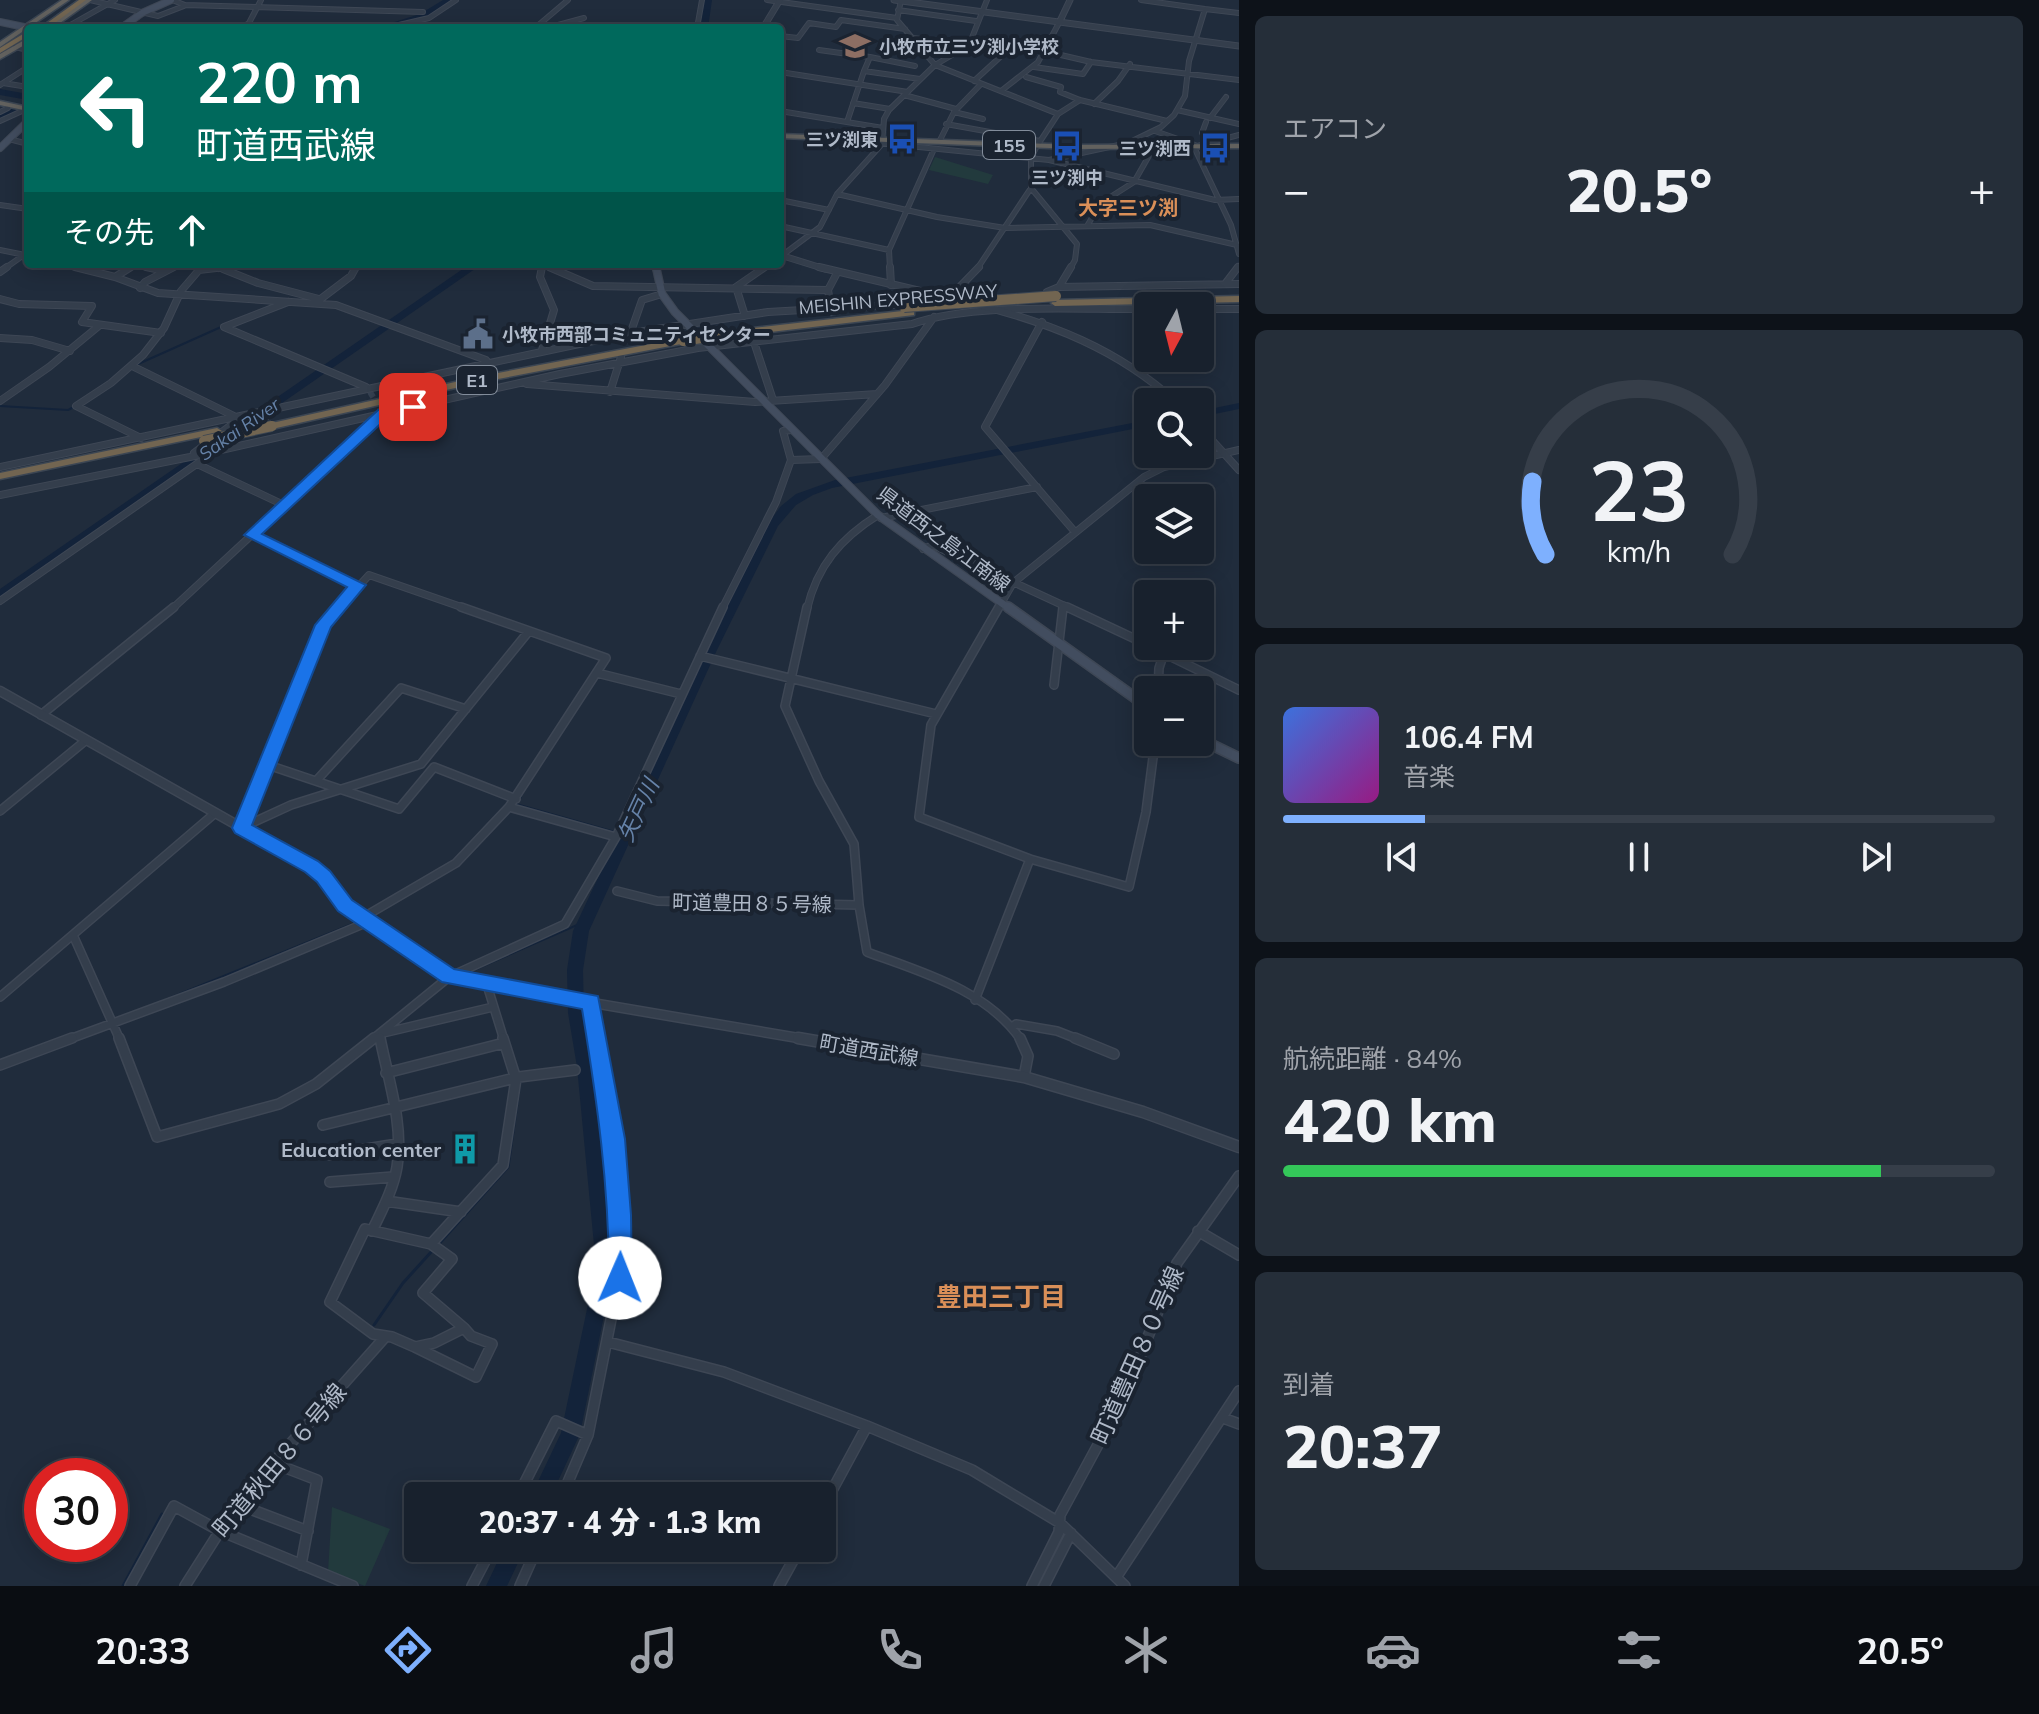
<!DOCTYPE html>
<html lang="ja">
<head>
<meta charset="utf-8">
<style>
	body { margin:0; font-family:Mulish,"Noto Sans JP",sans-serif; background:#252e39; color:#f1f3f6; height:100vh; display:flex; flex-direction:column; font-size:30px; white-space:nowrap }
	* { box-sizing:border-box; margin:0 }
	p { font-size:26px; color:#9fa3aa }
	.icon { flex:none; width:44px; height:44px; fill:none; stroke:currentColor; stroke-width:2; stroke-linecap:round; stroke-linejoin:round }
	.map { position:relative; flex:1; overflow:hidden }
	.panel { display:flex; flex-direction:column; gap:16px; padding:16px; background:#0d1219; width:800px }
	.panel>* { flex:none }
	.guide { position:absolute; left:24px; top:24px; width:760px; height:244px; border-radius:8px; box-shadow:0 4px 20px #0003,0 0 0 2px #363e49; background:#00695c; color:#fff; overflow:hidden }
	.needle { width:52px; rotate:187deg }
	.fabs { position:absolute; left:1134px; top:292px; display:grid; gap:16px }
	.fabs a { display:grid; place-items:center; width:80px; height:80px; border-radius:8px; background:#18212d; box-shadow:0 4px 20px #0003,0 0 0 2px #363e49; font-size:40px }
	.speed { position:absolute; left:24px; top:1458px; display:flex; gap:16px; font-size:40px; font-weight:700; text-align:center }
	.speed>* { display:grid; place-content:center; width:104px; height:104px; border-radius:50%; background:#18212d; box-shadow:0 4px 20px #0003,0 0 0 2px #363e49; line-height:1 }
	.speed .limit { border:12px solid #d22; background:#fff; color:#111 }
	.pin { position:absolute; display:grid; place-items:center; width:68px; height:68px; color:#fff; margin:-34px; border-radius:16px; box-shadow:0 4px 12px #0006 }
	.me { position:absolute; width:88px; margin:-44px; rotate:1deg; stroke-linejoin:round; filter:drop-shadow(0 0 6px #0008) }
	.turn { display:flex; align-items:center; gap:28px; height:168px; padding:0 40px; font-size:36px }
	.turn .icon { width:104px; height:104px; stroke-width:2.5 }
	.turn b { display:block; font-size:56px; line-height:68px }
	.then { display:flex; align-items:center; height:76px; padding:0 40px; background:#0003; gap:16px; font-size:30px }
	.big { font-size:60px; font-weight:800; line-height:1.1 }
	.panel .tile { flex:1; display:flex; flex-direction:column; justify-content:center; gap:12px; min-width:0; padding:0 28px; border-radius:12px; background:#252e39 }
	.panel .dial { align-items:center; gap:0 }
	.dial svg { height:208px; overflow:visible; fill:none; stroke:#363e49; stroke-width:7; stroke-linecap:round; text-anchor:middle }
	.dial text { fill:#f1f3f6; stroke:none }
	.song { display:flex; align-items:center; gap:24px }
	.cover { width:96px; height:96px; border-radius:12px; background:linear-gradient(135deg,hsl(220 70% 55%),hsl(310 70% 35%)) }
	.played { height:8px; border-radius:4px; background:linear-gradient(90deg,#7eb0fe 20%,#363e49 20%) }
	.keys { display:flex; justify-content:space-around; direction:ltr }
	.heat { display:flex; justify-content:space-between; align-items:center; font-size:44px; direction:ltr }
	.charge { height:12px; border-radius:6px; background:linear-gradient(90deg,#34c759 84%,#363e49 0) }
	.trip { position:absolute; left:404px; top:1482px; width:432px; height:80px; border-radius:8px; background:#18212d; box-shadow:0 4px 20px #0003,0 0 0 2px #363e49; font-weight:800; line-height:80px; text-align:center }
	.menu { display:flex; height:128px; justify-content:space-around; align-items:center; background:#0a0d12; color:#9fa3aa }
	.menu .icon { width:56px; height:56px }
	.menu .on { color:#7eb0fe }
	.menu b { font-size:36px; color:#f1f3f6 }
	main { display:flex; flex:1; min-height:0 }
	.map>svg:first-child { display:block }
</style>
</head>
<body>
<main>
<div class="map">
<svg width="1239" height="1586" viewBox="0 0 1239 1586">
	<rect width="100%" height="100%" fill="#202c3c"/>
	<path fill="#223a3d" d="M935,157L993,175L988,184L929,170Z
		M332,1507L390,1529L365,1586L328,1572Z"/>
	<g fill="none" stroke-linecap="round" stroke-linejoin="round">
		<path stroke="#13233a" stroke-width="2" d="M136,365L221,327
			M0,406L68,410L74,407
			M518,796L521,797L516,804L615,832
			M458,977L584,922
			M162,1001L357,922"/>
		<path stroke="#13233a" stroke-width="3" d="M437,1246L508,1167L520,1082
			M374,1325L403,1283L432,1251
			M123,1586L162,1514"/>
		<path fill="#13233a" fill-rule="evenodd" d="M443,0H452C430,18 403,28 375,28L420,14Z
			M704,0H712L708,28H700Z
			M0,89L28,94V100L0,95Z
			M28,101V107L0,119V113Z
			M470,264H482L0,599V589Z
			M1239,403V409L1200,417V411Z
			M1148,420V426L832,488L813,495L796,505L778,526L717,650L589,931L583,970L584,1013L593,1067L614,1266L580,1434L551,1496H531L561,1433L596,1266L577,1067L568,1013L567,970L573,931L705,650L766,526L781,506L796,494L835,480Z
			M504,1548H525L507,1586H486Z"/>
		<path stroke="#354151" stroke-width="6" stroke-dasharray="6 3" stroke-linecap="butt" d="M832,310L836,327
			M370,392L380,408"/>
		<g stroke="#3e4755" stroke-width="6">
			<path id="minor-far3" d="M90,0L158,16L184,6
				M172,0L185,5L423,12
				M767,0L897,18
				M901,0L897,20L935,65L1058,114
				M1205,9L1239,13
				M898,10L976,21
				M707,25L728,28
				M65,28L115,0
				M242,28L249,23L261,0
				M386,28L429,18L456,0
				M535,28L568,0
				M547,28L584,18
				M697,28L702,0
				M780,36L798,38L809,23L836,27L841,20L905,29
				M912,38L1048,52L1091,62L1239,80
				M15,47L28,50
				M819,50L870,57
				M1034,67L1083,74L1091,62
				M864,71L870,57L915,66
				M780,72L908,92
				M1026,77L1061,87L1060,92L1080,100L1167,121
				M974,81L1010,48
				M3,83L28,87
				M0,85L28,67
				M1001,91L1038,62L1060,21
				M904,95L956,109
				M853,103L890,109
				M1094,104L1118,81L1130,64
				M1177,110L1239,124
				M780,111L883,128
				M0,112L8,108
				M954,112L983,119
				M1210,118L1226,97
				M0,121L22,111
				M847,122L864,71L920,79
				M1206,122L1202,133L1207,143
				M946,124L1040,141
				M1155,131L1195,145
				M1239,135L1194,147L1231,225L1239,254
				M9,139L28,144
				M839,139L1049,160L1215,200L1239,199
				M939,142L954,112L981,84
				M1049,160L1128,143L1161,127L1174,115L1185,96L1189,61L1205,9L1141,0
				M1031,188L1077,244L1075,260L1070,269
				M837,194L937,217L1005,228L1150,225L1237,245
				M780,200L829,210
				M0,205L28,209
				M780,226L889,250
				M1087,226L1101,203L1134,182L1154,147
				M0,250L25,255
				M780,257L820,227L837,194L882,144L884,119L889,110L935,65L969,45L987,0
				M62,264L83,269
				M542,264L554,269
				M136,265L156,269
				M4,269L28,252
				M128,269L136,264
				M170,269L180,264
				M219,269L228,264
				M355,269L358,264
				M541,269L542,264
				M762,269L770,264
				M890,269L889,250L934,149
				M977,269L1031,188V158L1037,146L1058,114L1080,100
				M1237,269L1239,266"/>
		</g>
		<g stroke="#3e4755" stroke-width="8">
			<path id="minor-far2" d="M75,267L115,277L158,293L336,305L486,360L491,367
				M146,267L165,271
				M542,267L540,277L554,310L542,350
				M549,267L593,286L828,290
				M890,267L891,285
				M223,269L258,283L319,299
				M0,272L7,267
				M115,277L131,267
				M1225,284L1238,267
				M1059,287L1071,267
				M140,288L145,282L174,267
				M1047,292L1059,287L1239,284
				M0,299L19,304L92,306L82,322L161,333
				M318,301L351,276L356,267
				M946,301L979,267
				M288,302L224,327L366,387
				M831,308L828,290L837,273
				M1200,309H1239
				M745,316L736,287L765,267
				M1042,322L985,427L1075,532
				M0,338L32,340L70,351
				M753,339L773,400
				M628,340L642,300L662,294
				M132,366L236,417
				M527,384L755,402L877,394
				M610,392L621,357
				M0,401L49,367L100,325
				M248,429L274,411
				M141,438L76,406L111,383L143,355L164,328L181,291L199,270L225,267
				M194,453L242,417
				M791,460L821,459L885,385L934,317
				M197,464L286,506
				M0,467L631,333L768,312L907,304
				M0,495L190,457L560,374L698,348L912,324C973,302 1081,310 1148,309
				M881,518L1037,487
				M251,535L358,585
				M923,549L933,545L1071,609
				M0,601L211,454
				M172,609L383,413
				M338,609L369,575L467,609
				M722,609L776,502L791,460L783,431L791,430
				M807,609C817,566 841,538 878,515
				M998,609L1013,583L1144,477L1164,467L1239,450
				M1063,609V605"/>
		</g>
		<g stroke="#3e4755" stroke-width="10">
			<path id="minor-far1" d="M807,607L785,706L819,781L854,844L859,905
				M999,607L931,725L919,817L1030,859L1129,887L1146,812L1155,742
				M1067,607L1148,645
				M1149,646L1239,690
				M700,656L936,714
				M597,673L681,694
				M1054,685L1063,607
				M1158,690L1159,668L1164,653
				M41,715L174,607
				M265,764L399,809L434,767L516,799
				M316,781L401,688L466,709
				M509,807L616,837
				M0,811L85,741
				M241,828L323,625L339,607
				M241,828L291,805L421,764L529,631
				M617,891L657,901L859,905L867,952C921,972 987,990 1021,1040
				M362,918L456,863L509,807L606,658L461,607
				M73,935L120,1040
				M487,985L504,1040
				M0,997L214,814
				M975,1000L1030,859
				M591,1002L597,1040
				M1012,1027L1016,1024L1057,1031L1080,1040
				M67,1040L224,982L368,922
				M371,1040L379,1034L493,1007
				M380,1040L379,1034L449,977L565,924L616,837L723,607"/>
		</g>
		<g stroke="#3e4755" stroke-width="12">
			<path id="minor" d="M119,1038L157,1137L279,1104L316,1084L374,1038
				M1020,1038L1028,1056L1024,1077
				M1075,1038L1114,1054
				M0,1065L72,1038
				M386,1073L504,1043
				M323,1125L519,1077L575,1070
				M330,1155L397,1144
				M330,1182L393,1177
				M386,1201L461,1212
				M365,1229L431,1244L452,1259L423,1293L464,1328L434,1343L415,1347L392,1337L373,1334L330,1302Z
				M372,1231C382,1210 393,1190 397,1167C404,1125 388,1079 380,1038
				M1198,1231L1239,1255
				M431,1244L503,1165L516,1079L503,1038
				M608,1342L724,1372L867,1426
				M415,1347L476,1377L492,1344L471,1336L464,1328
				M1223,1418L1239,1424
				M273,1463L317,1480L301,1565
				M518,1496L556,1421L588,1435
				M562,1496L588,1435L622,1264L614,1139L597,1038
				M237,1504L308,1531
				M822,1509L867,1426L972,1470L1060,1523L1125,1586
				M1117,1576L1239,1391
				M130,1586L174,1506L218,1530L353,1586
				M185,1586L237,1504L386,1336
				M472,1586L492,1548
				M520,1586L537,1548
				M779,1586L800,1548
				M1032,1586L1059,1532L1060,1515L1125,1395L1177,1263L1239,1176
				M1044,1586L1071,1533"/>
		</g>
		<g stroke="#3e4755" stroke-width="7">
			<path id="tertiary-far3" d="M894,0L1239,46
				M1060,21L1070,0
				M763,28L780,0
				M780,255L825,269"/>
		</g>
		<g stroke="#3e4755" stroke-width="8">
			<path id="tertiary-far2" d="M819,267L958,300
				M975,304C1050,323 1118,349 1176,402
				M1200,427L1239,470"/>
		</g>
		<g stroke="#3e4755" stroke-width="11">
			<path id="tertiary-far1" d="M0,691L311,867L323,877L345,906L458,980L810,1040"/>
		</g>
		<g stroke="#3e4755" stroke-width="13">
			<path id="tertiary" d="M798,1038L1024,1077L1143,1112L1239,1147"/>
		</g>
		<g stroke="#3e4755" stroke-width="8">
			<path id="secondary-far2" d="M0,22L29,28
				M121,28L142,13L171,0
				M0,148L28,121
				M655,264L656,269"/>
		</g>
		<g stroke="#3e4755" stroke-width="9">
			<path id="secondary-far1" d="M656,267L662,294L675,312L878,515L1010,609"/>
		</g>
		<g stroke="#3e4755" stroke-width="12">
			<path id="secondary" d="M1008,607L1148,707
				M1200,739L1239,758"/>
		</g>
		<g stroke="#3c4653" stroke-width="3">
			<path id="trunk" d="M62,0H69L0,47V42Z
				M85,0H92L53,28H46Z
				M28,38V43L0,59V54Z
				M0,101L28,107V111L0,105Z
				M780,134L1076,145L1239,144V148L1076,149L780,138Z"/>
		</g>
		<g stroke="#3c4653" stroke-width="3">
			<path id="motorway" d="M79,0H86L48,28H40Z
				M28,31V36L0,53V48Z
				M1239,296V302L1055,306L1051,303L1055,300Z
				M911,310L914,311V315L719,338L715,335L719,332Z
				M683,338L686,339V343L482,382L272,429L267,426L272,423L482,376Z
				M217,428L222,431L220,433L0,479V473Z"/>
		</g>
		<use href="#minor-far3" stroke="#343e4c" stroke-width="4"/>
		<use href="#minor-far2" stroke="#343e4c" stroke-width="6"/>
		<use href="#minor-far1" stroke="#343e4c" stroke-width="7"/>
		<use href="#minor" stroke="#343e4c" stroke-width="9"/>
		<use href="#tertiary-far3" stroke="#343e4c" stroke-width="5"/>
		<use href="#tertiary-far2" stroke="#343e4c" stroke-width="6"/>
		<use href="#tertiary-far1" stroke="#343e4c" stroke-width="8"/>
		<use href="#tertiary" stroke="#343e4c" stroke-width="10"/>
		<use href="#secondary-far2" stroke="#424d5f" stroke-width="6"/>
		<use href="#secondary-far1" stroke="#424d5f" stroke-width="7"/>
		<use href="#secondary" stroke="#424d5f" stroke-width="9"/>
		<use href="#trunk" fill="#62615e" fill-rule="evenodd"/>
		<use href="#motorway" fill="#726551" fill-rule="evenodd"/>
		<g stroke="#3c4653" stroke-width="12" stroke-linecap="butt">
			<path id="motorway-bridge" d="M904,307L1056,296
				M683,341L719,335
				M204,441L272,426"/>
		</g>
		<use href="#motorway-bridge" stroke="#726551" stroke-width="10"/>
	</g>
	<path fill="#1a73e8" stroke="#114b97" stroke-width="2" d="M413,403L418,404V410L388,417L262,534L366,585L331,627L252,825L318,861L330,871L352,900L454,969L598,996L625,1139L631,1215L632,1278L628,1286L620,1289L612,1286L609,1278C609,1184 597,1101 582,1009L442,982L338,911L317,882L305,872L235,833L232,828L315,625L347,587L244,535L378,410Z"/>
	<defs>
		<g id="school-bare" transform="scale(2.4)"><path d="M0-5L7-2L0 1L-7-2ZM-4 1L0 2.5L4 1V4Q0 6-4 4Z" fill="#8d6e63" stroke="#1a2330" stroke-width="2.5" paint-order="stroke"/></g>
		<g id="bus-bare" transform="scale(2.4)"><path d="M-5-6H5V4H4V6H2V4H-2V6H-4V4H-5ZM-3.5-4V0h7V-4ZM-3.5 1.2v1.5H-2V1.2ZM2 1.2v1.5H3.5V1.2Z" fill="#1a4fb4" stroke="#1a2330" stroke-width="2.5" paint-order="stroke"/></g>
		<g id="civic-bare" transform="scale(2.4)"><path d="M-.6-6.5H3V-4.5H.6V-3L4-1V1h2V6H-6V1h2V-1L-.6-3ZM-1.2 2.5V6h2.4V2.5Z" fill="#5c6f8a" stroke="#1a2330" stroke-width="2.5" paint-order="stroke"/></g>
		<g id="building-bare" transform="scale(2.4)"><path d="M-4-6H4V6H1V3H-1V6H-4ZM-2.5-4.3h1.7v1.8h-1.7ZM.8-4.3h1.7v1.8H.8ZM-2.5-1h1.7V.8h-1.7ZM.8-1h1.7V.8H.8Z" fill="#0f9aa8" stroke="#1a2330" stroke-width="2.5" paint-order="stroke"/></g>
	</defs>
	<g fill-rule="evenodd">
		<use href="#school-bare" x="855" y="46"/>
		<use href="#bus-bare" x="902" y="139"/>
		<use href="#bus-bare" x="1067" y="146"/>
		<use href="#bus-bare" x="1215" y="148"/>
		<use href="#civic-bare" x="478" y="334"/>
		<use href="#building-bare" x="465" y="1149"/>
	</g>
	<g text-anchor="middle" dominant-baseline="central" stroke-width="8" stroke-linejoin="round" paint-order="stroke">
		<g font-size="18" font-weight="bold" fill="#afb9c8" stroke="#1a2330" text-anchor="start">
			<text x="879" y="46">小牧市立三ツ渕小学校</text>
			<text x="878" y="139" text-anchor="end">三ツ渕東</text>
			<text x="1191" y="148" text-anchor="end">三ツ渕西</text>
			<text x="1067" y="177" text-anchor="middle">三ツ渕中</text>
			<text x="502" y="334">小牧市西部コミュニティセンター</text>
		</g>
		<g fill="#1a2330" stroke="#828c9a" stroke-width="2">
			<rect x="983" y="131" width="52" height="28" rx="6"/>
			<rect x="457" y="366" width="40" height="28" rx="6"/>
		</g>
		<g font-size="18" font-weight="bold" fill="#afb9c8">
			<text x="1009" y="145">155</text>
			<text x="477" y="380">E1</text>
		</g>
		<g font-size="18" fill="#afb9c8" stroke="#1a2330">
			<text transform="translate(898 299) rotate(-5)">MEISHIN EXPRESSWAY</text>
		</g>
		<g font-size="18" font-style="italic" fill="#6683a9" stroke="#1a2330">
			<text transform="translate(239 429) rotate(-35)">Sakai River</text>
		</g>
		<g font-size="20" font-weight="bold" fill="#da8f58" stroke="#1a2330">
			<text x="1128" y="207">大字三ツ渕</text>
		</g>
		<g font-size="20" fill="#afb9c8" stroke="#1a2330">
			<text transform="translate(944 539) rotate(37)">県道西之島江南線</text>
			<text transform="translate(752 903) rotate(1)">町道豊田８５号線</text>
			<text transform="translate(869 1050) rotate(10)">町道西武線</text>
		</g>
		<g font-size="20" font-weight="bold" fill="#afb9c8" stroke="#1a2330" text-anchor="end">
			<text x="441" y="1149">Education center</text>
		</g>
		<g font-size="22" font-style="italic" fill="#6683a9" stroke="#1a2330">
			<text transform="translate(638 810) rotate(-65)">矢戸川</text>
		</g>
		<g font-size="24" fill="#afb9c8" stroke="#1a2330">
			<text transform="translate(1137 1355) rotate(-66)">町道豊田８０号線</text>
			<text transform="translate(279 1460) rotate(-50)">町道秋田８６号線</text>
		</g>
		<g font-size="26" font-weight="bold" fill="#da8f58" stroke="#1a2330">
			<text x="1001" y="1296">豊田三丁目</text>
		</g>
	</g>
</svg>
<div class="fabs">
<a><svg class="needle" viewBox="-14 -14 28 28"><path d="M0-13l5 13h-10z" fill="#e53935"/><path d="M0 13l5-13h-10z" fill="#9fa3aa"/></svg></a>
<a><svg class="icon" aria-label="search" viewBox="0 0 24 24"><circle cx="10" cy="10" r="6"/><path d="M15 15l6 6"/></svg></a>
<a><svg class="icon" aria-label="layers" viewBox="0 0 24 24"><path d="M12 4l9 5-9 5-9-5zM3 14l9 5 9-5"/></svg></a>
<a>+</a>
<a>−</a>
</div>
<div class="speed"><div class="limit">30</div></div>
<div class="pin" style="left:413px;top:407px;background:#d93025"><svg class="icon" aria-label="arrive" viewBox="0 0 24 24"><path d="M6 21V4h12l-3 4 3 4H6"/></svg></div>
<svg class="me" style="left:620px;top:1278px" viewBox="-20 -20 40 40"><circle r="19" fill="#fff"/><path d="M0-13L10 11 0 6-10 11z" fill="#1a73e8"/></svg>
<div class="trip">20:37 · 4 分 · 1.3 km</div>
<div class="guide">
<div class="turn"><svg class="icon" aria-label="left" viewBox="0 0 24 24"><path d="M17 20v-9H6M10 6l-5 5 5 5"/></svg><div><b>220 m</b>町道西武線</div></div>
<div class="then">その先<svg class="icon" aria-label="ahead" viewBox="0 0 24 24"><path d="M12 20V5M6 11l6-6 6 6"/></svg></div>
</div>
</div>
<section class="panel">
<div class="tile"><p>エアコン</p>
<div class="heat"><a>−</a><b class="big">20.5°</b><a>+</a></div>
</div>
<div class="tile dial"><svg viewBox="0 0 100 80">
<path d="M14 69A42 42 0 1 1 86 69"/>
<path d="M14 69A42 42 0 0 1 9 41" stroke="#7eb0fe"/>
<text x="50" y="56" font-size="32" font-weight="700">23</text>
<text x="50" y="72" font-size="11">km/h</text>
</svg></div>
<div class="tile">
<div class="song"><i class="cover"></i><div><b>106.4 FM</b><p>音楽</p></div></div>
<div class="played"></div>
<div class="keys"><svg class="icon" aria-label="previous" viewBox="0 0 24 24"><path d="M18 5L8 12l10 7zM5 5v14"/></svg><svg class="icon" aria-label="pause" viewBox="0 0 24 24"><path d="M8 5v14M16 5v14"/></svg><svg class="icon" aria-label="next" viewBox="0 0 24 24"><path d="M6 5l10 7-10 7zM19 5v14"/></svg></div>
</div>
<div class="tile"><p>航続距離 · 84%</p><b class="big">420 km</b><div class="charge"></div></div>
<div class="tile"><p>到着</p><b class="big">20:37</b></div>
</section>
</main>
<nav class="menu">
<b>20:33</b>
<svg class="icon on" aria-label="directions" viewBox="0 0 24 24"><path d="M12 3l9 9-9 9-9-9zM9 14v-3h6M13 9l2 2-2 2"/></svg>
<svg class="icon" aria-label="music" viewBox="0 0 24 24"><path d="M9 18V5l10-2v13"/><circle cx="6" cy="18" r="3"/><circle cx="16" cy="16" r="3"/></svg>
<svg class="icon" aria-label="phone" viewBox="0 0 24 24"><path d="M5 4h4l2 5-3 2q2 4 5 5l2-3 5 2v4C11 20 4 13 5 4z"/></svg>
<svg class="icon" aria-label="climate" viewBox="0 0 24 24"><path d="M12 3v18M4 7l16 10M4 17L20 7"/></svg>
<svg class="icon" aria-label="car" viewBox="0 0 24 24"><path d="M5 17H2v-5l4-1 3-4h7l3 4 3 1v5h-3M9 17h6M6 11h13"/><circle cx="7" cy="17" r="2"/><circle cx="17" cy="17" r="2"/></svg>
<svg class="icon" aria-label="filters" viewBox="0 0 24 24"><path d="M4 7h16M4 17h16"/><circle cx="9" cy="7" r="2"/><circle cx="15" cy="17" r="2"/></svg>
<b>20.5°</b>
</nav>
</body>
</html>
